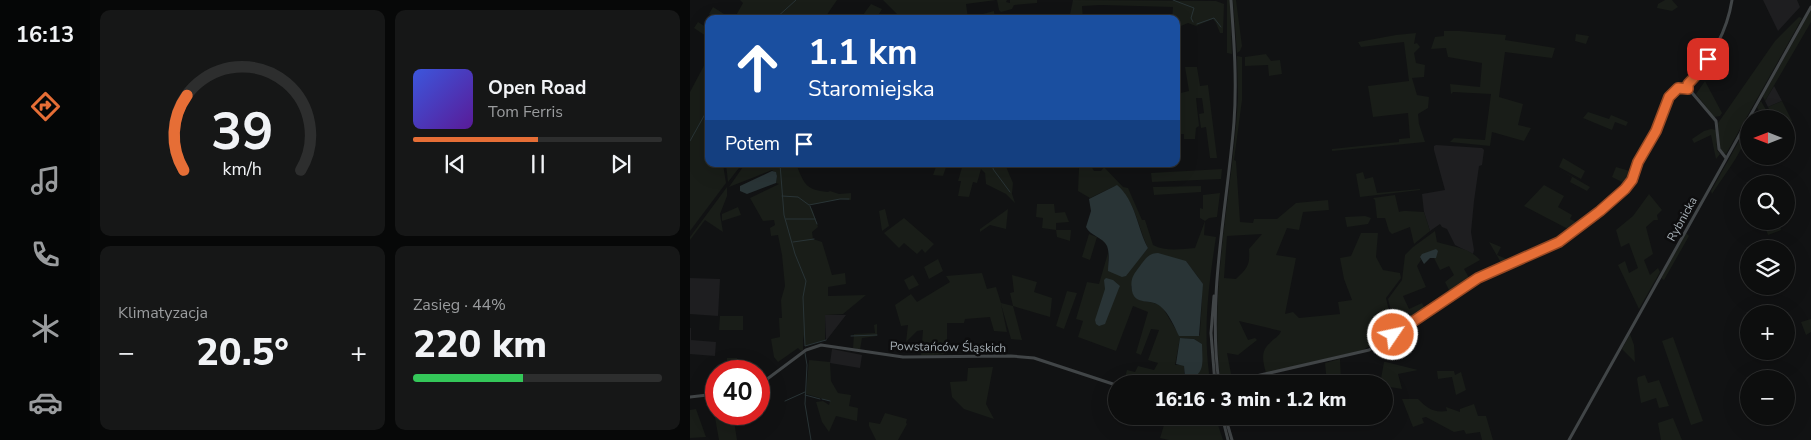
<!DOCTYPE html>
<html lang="pl">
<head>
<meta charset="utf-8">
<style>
	body { margin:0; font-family:"Nunito Sans",sans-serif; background:#161717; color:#f1f3f6; height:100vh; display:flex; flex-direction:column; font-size:19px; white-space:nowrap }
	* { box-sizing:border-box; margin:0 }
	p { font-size:16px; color:#9a9c9e }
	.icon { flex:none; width:28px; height:28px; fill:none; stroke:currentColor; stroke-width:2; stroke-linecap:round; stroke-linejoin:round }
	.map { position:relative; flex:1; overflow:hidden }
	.panel { display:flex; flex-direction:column; gap:10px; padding:10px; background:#070808; width:600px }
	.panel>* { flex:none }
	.hud { position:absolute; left:15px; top:15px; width:475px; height:152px; border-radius:10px; box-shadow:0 5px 20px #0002,0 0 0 1px #2d2e2e; background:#1a4fa0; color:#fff; overflow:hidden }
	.needle { width:32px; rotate:270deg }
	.controls { position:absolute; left:1050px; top:110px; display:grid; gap:10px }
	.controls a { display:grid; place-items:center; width:55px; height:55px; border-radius:50%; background:#0d0e0e; box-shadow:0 5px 20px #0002,0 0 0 1px #2d2e2e; font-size:25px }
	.speed { position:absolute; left:15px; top:360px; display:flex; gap:10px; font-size:25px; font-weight:700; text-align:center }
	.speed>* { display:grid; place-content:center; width:65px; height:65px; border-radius:50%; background:#0d0e0e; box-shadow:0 5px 20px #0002,0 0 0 1px #2d2e2e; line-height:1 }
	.speed .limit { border:8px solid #d22; background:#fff; color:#111 }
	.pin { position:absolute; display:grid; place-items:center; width:42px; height:42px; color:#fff; margin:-21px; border-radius:10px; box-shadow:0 2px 8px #0006 }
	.me { position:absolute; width:55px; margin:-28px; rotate:56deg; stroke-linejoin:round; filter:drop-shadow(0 0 4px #0008) }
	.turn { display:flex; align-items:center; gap:18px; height:105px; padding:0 20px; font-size:22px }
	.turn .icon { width:65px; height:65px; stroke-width:2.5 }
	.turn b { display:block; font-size:35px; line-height:42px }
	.then { display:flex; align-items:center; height:48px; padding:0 20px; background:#0003; gap:10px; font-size:19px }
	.big { font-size:38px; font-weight:800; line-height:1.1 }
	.panel .tile { flex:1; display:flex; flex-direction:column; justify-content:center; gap:8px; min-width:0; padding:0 18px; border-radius:10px; background:#161717 }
	.panel .dial { align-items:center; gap:0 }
	.dial svg { height:130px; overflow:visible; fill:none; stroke:#2d2e2e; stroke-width:7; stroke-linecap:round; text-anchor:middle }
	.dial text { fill:#f1f3f6; stroke:none }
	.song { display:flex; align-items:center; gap:15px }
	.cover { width:60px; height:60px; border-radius:8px; background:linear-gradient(135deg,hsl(230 70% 55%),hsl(270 70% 35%)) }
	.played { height:5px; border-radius:2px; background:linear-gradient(90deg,#e66e36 50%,#2d2e2e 50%) }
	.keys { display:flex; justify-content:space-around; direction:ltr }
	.heat { display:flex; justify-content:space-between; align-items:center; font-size:28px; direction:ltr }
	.charge { height:8px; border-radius:4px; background:linear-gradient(90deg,#34c759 44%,#2d2e2e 0) }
	.panel .tiles { flex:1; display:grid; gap:10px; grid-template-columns:repeat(2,1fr) }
	.trip { position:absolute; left:418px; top:375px; width:285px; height:50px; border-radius:25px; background:#0d0e0e; box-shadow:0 5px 20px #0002,0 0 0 1px #2d2e2e; font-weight:800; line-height:50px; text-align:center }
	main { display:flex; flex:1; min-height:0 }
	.dock { display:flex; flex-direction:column; width:90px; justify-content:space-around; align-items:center; background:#050606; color:#9a9c9e }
	.dock .icon { width:35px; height:35px }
	.dock .on { color:#e66e36 }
	.dock b { font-size:22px; color:#f1f3f6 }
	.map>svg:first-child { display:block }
</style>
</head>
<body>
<main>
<nav class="dock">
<b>16:13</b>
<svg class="icon on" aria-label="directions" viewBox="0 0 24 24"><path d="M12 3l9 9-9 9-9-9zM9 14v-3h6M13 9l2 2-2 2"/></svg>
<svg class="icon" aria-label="music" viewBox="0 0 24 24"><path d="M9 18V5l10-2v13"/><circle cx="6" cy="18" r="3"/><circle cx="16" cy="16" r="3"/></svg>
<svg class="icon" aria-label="phone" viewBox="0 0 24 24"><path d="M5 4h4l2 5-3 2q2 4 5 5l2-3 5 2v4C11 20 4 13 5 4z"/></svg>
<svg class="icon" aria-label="climate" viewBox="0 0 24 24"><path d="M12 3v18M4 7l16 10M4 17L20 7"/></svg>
<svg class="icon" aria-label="car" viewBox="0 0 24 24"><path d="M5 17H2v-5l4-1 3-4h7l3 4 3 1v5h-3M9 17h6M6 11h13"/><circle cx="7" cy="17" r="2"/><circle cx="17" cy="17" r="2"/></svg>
</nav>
<section class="panel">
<div class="tiles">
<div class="tile dial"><svg viewBox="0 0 100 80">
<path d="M14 69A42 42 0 1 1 86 69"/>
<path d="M14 69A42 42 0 0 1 16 23" stroke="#e66e36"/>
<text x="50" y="56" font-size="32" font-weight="700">39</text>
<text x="50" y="72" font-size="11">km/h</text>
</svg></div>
<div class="tile">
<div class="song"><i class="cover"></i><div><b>Open Road</b><p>Tom Ferris</p></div></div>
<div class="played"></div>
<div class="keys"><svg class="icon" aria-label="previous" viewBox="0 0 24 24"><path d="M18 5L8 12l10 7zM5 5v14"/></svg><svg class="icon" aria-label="pause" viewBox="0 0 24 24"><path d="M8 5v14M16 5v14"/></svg><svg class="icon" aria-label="next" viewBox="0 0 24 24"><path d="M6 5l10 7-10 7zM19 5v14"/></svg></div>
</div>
<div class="tile"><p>Klimatyzacja</p>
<div class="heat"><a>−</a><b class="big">20.5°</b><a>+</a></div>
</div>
<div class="tile"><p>Zasięg · 44%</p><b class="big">220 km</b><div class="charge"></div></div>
</div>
</section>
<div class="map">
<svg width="1121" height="440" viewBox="0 0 1121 440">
	<rect width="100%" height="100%" fill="#111213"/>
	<path fill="#1e1e20" d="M1073,0H1107L1110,7L1088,31Z
		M1084,86L1092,101L1078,107L1075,101Z
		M746,145L792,148L794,150L792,165L789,166L784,201L781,232L784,250L783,254L765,245L757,229L752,227L750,224L740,231L734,212L732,194L755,190L744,150V146Z
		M0,278L30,279L28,316L0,314Z
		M135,315H156L135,342L136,340Z
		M0,328H1V340L26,342L25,356L0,354Z
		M142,349L172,355L170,368L140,363Z"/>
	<path fill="#191d18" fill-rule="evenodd" d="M50,0H147L134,19H44L53,3Z
		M193,0H306L276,4L278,18L304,11L305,19H212Z
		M307,0H317L316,2L320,3V0H347V3L324,5L322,9L311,12L309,10Z
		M383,0L526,1L534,4L533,33H530L526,23L523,19L506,26L498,23L486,28V19H482L483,7L411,5L392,6L393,19H379Z
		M537,0H540L542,54L537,53Z
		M543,0H546L552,46L550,51L547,53Z
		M975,0H982L988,7L982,11L967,8L968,4Z
		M181,4L192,9L186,19H170Z
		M23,7L42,19H25L19,14Z
		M1121,10V22L1075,101L1073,97L1074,94Z
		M1109,17L1112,18L1105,31L1036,154L1034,153L1030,148L1028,123L1085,41Z
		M8,22L19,29V38L4,28Z
		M754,31H770L816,35L815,40L865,48L862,58L815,52L809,97L833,104L828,125L841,128L834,141L802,132L800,146L760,142L764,138L795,140L801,94L763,92L761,94L760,84L790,87L792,63L758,57L756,48L741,49L745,37L754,36Z
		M726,33L724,44L727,43L730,47L724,53L726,63L735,65L734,77L722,78L727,95L739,97L738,108L728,114L729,124L735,142L642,151V149L709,142V139L720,138L718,113L683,117L678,86L719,81L714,42L671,47L668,42L706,35Z
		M886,34L899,36L896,44L885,41Z
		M19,47V164H33L36,183L0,231V92L18,58L14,54Z
		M576,54L581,61L590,60L592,74L579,76L578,65L555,66V57Z
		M547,56L552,57V100L544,160L546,161L550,222L563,223L564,219H587L606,203L638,200L639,210L613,212L609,230L597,228L586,255L606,258L595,314L603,312L609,318L650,314L648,302L662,300L654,279L650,258L661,256L671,233H688L686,257L693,270L710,273L711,278L696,298L699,311L713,327L673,350L576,373C573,362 570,351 580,343C584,338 589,337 591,331L549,321L558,340L565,338L567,340L548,355L537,353L542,379L531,380L530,377C519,283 543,192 548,98C548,84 547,70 547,56ZM572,234L559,249C560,265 558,268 546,279L534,278L537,236Z
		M495,67H507L510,86L518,85L527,158H520L516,127L511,128L509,114L514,113L512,98H506L509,126L506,128L505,139H494V134H488V122H486V94L499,91Z
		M1015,81L1032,113L1030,116L1024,117L1006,94Z
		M1071,101L1080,117L1073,119L1067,107Z
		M1092,101L1102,121L1096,124V119H1083L1078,107Z
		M898,112L919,119L921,115L938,122L936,126L925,122L922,130L893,118Z
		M1059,123C1059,145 1034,175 1022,194L1021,191Z
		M1021,129L1026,130L1027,150L1030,154L1026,159L1021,135L1004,143L1002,139L1014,131Z
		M873,158L895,171L891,179L869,167Z
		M36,164H52L38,182Z
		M55,164H106C114,183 115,190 138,192L140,191L149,194L161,193V200L150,199L120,205L119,204L123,211L128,227L122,232L123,239L132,242L142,275L155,273L156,284L138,287V296L176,295L153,314L135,315V340L115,346L113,335V350L111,351L108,348L88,362L84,357L81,339L90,337L89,318H92L91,300L95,286L92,255L88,235L81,236L80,228L85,225L84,220L73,221L60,198L89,184L86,183L87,174L82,170L39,187Z
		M247,164H257L253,176L243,175Z
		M273,164H316L317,169L323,183L322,194L325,203L316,194L296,184L295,173L291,169L287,183L283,182L279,197L268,196L271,181H268Z
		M394,164H400L404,171H411L414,167L433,187L438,188L452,220H455L463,245C476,252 491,249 505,248L515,221L510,218V208L513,209V195L530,193L527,217L519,218L515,221L514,235L526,237C519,283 513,326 519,373L518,377L514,380L496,384L497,378L505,376L512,344L504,339L492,338H490L485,365H494V384H489L482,380L481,384H462L435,377L437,370L445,372L448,366L464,370L468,363L458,360L469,330L461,329L451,355L446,353L458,312L443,306L426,351L388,337L393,321L386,319L397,282L409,284L418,253V268L445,263L458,248C448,228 445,198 425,186L400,198L388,191L389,168ZM496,261C500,268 508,275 510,281C514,292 510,322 510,335L504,336L489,335L470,303L467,304C453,299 445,304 441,286Z
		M926,167L943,172L936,184L922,177Z
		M867,168L900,187L897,191L880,182L882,177Z
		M532,169L531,179L462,182L461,173Z
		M673,172L675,179L683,177L687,193L730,189V190L670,197L666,174Z
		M854,185L874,196L868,207L882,215L880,219L888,223L880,230L834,206Z
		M511,186V192L464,195L463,187Z
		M37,187V196L30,214L33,232L15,220L0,240V237Z
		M959,194L972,210L967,215L968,220H964L956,227L963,254L954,260L960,275L968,268L970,272L949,309L928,265L935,261L939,273L948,268L939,243L931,247L926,230L943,216Z
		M705,195L709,212C714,210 727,212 734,212L740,231L724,244L720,227L702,234L699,231L695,218H687L685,200L683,198Z
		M347,204H364L365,213L375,212L379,222L366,223V230H381L380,241L367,237L366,230L352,228L353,218L346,217Z
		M48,207L51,215L32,221V214Z
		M195,209L199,226L192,231L189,211Z
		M318,209L316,229L300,225L290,232V229Z
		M675,216L681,218L678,224L657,227L655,217Z
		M214,218L244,244L235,253L232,249L227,254L214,243L209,248L194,233Z
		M1073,221H1088L1091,230L1078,235Z
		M745,231L747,242C762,247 779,247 790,260L774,269L781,281L761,294L755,282L764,275L759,266L750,270L744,258H746L730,257L731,260L727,266L736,287L713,296L719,309L732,303L736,311L715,326L700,307L698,299L712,280L715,255L723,247Z
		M996,233L999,236L974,280L971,278Z
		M399,234L407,237L400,260L392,257Z
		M799,242L811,247L807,255L819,260L829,254L832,258L813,266Z
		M248,259L253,271L239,279L234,267Z
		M292,273L297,289L306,287L311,303L323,306L320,293L324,292L322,275L347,282L344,292L362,298L360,317L323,306L332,340L321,339L311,304L317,332L304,331L300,317L275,319L274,323H257V354L231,356L233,330L227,331L216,342L218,325L211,326L205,305L221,294L227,302L260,282L256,276Z
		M223,275L229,285L219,290L214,280Z
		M377,291L387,293L374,329L366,326Z
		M30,316H53V330H29Z
		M1121,319V332L1116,335L1111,322Z
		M187,324V336L172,338L170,350L163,348L164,334L185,333L184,325Z
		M940,334L944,345L945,362L932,349Z
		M983,337L1013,421L1001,425L972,341Z
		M37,358H47V368H36Z
		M650,359L651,382L646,384H637L635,363Z
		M119,360L140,362L141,381L148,393L161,395L159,406L168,408L167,421L146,416L139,432L132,422L126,402L133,401L139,405L140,401L116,394Z
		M694,362H696L728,370L708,374L712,389L694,386V384H690Z
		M303,367L296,404L304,419L274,409L262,397L260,382L277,381L278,368Z
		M747,371H764L765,375L771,372L776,390L766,395L762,377L748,379Z
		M955,375L958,383L969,380L979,406L969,408L966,398L951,403L947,379L948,377Z
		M712,399H728C737,408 743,413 757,411L756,407L770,412V409L784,404L788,416H796L803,440H792L790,432L776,434L774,430L764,432L736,417L732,418L734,423L723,427Z
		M6,409L16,437L0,438V410Z
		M24,412H26V414H43L47,440H29Z
		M195,413L217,419L216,423L217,424L208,440H186L179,426V422L190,424Z
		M474,416H525L533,440H479L470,438L474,425Z
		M983,418L992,440H971L968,423Z"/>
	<path fill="#293436" d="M82,171L86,172L87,176L86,183L57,194L50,191V186Z
		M427,185C446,201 447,228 458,248L436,276L432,277L418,271C418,263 420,254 417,246C413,237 400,236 396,227L401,211L399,199Z
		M746,249L748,251L746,258H740L734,264L730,257L732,254Z
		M468,253L496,261L513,284L509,336H489C484,326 479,313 470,306C461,298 445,306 442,291C440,279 443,275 450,266C455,259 459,253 468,253Z
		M416,278L423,280L430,286L429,288L415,324L409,326L406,324L405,320L415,289L414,280Z
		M490,338L504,339L512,344C512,359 517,378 495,378L494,366L486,364Z"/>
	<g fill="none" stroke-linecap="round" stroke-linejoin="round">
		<path stroke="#293436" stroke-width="1" d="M483,0L504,8L501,18L503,22
			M85,19L106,0
			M507,24L524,18L531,27
			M0,141L19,107
			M90,164L94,215L105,254L116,281L113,297L115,346L136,340
			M304,164L303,169L320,192
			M92,196L108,197L119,205L150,199H159
			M120,206L127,224
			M96,219H125
			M103,242L124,239
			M161,336L187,335
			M115,353L117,365L115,404L121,440
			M115,395L130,399
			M132,399L140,401
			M95,401L115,392"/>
		<path stroke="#414547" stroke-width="3" d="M997,84L998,88L1026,121L1029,149L1036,158
			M524,296L521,333L525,384
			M529,383C517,295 537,209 544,122C547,81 544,41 541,0
			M526,384L549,380L679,350L788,278L869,242L910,211L939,185L944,176L948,162L964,134L980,94L985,90L992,87L994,84H997C1020,61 1037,32 1042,0
			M69,385L116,350L131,345L213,357L321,356L344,358L426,385
			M0,397L26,394
			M532,416L538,440
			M535,416L542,440
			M879,440L1121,7"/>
	</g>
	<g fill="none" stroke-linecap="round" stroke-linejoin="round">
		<g stroke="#964823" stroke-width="12">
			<path id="route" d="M703,335L788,278L869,242L910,211L935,189L942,180L948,162L966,131L979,97L988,88L998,89V84L1011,70L1018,59"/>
		</g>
		<use href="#route" stroke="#e66e36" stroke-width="9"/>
	</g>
	<g text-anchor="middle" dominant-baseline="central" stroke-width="5" stroke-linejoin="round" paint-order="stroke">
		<g font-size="12" fill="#a4adb3" stroke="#0d0d0e">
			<text transform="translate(992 219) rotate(-61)">Rybnicka</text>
			<text transform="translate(258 347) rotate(1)">Powstańców Śląskich</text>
		</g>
	</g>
</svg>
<div class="controls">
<a><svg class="needle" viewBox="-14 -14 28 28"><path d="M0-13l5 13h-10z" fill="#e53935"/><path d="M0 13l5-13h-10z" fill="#9a9c9e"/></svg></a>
<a><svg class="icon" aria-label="search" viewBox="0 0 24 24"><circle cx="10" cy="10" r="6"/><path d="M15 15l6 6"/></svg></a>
<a><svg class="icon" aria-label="layers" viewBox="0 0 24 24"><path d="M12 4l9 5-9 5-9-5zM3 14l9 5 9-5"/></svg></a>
<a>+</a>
<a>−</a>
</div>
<div class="speed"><div class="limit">40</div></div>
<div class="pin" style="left:1018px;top:59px;background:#d93025"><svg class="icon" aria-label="arrive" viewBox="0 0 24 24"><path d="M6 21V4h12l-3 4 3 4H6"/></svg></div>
<svg class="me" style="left:703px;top:335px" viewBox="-20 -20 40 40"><circle r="17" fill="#e66e36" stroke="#fff" stroke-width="3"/><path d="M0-11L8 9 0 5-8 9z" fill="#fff"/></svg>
<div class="trip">16:16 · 3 min · 1.2 km</div>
<div class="hud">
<div class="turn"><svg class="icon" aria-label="ahead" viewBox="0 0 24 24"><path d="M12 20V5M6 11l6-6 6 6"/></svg><div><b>1.1 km</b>Staromiejska</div></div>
<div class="then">Potem<svg class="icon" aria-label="arrive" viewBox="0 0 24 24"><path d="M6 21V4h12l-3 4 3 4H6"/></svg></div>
</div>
</div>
</main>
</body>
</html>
